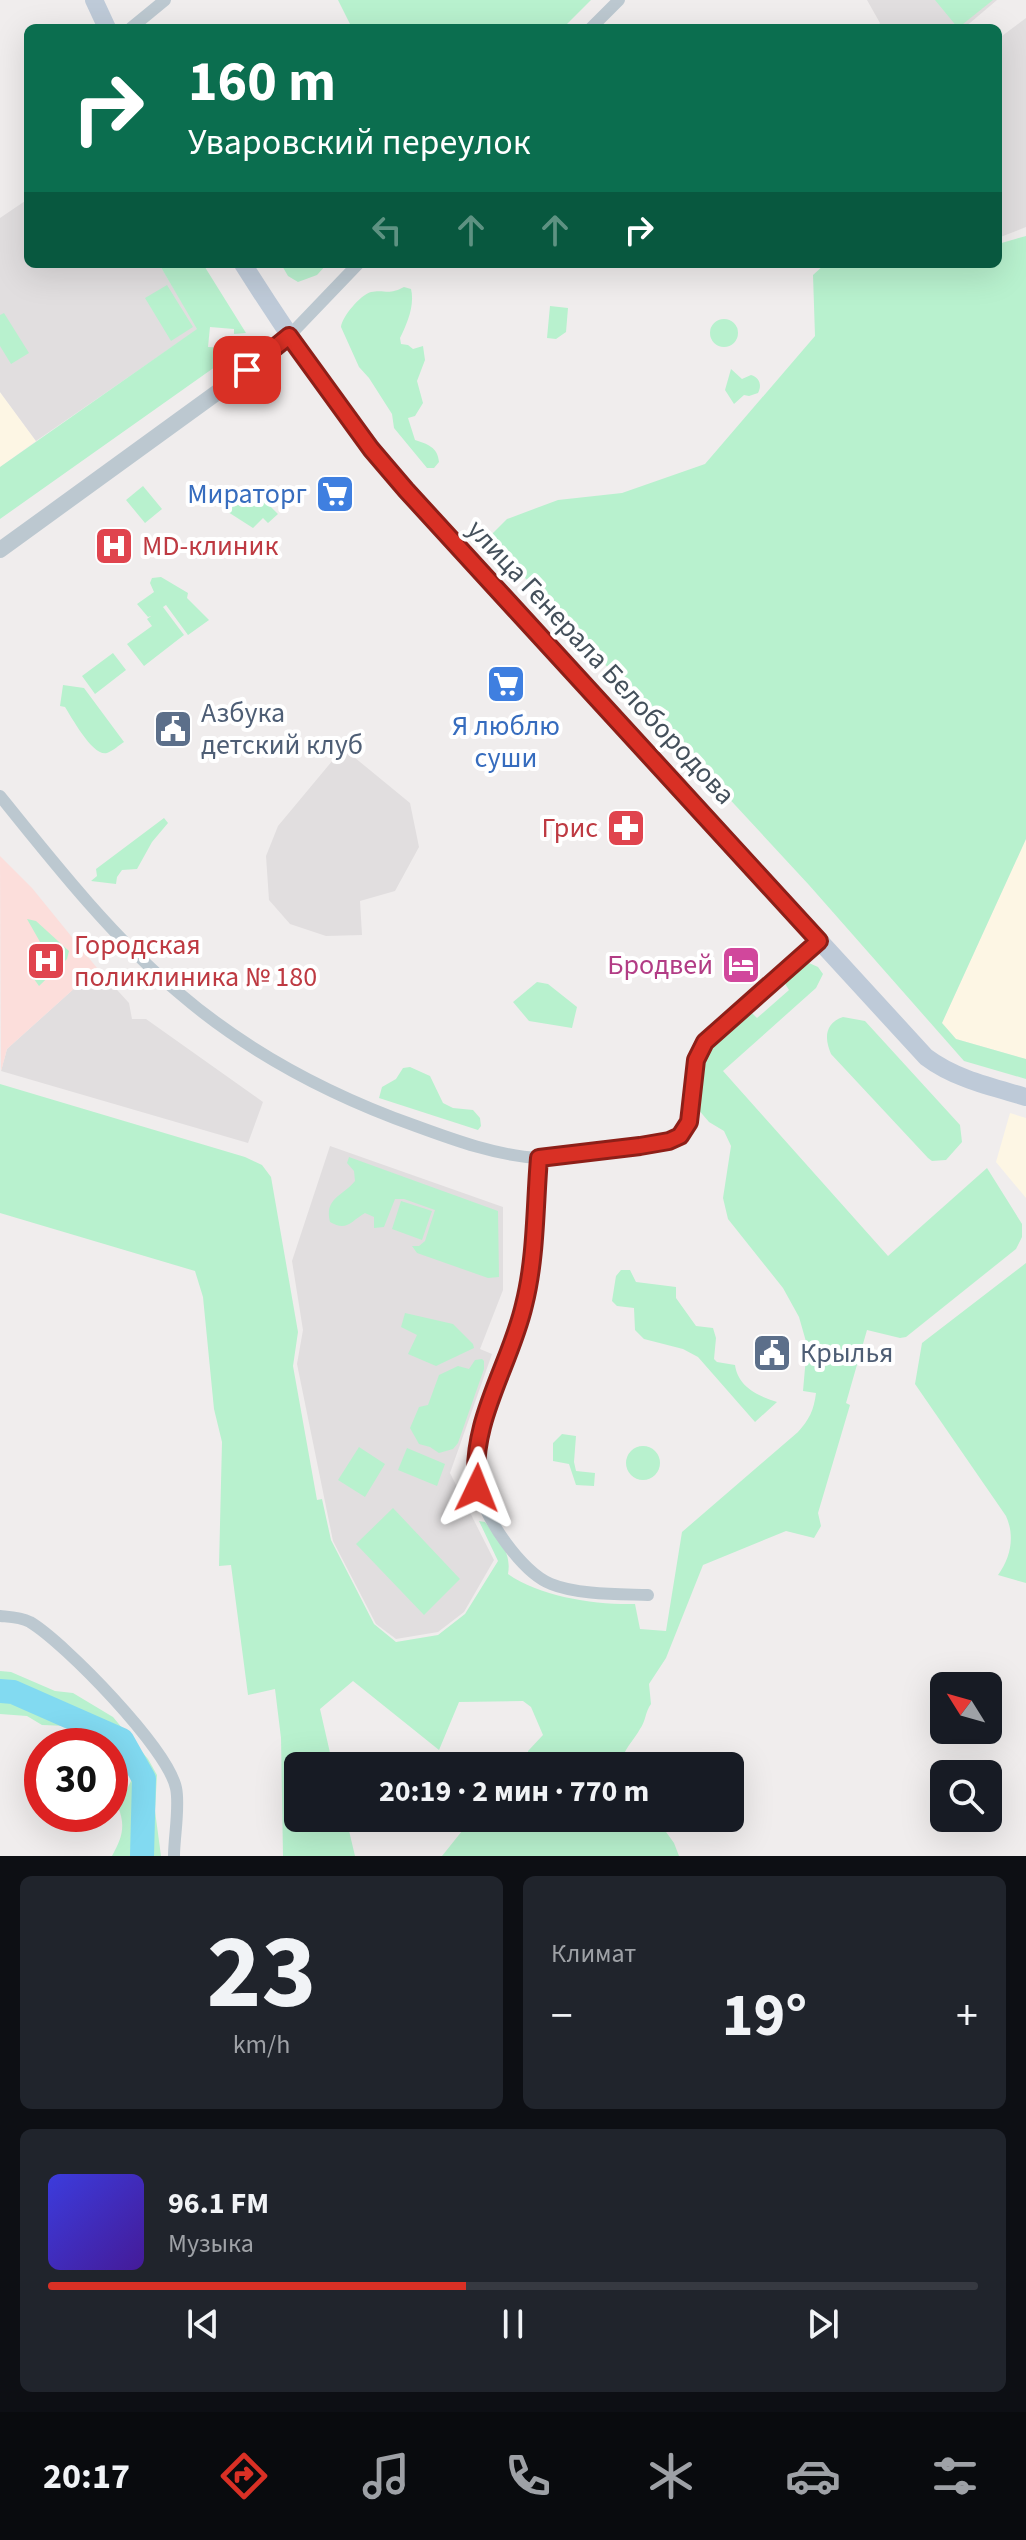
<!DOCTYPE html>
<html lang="ru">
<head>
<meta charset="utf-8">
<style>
	body { margin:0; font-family:"Source Sans 3",sans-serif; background:#20242c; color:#f1f3f6; height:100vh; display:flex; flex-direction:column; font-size:30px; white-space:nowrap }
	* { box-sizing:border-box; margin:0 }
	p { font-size:26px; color:#9ea1a6 }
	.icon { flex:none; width:44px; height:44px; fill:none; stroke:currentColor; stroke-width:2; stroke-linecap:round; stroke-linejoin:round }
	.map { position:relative; height:1856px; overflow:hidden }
	.side { display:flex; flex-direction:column; gap:20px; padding:20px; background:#0d0f14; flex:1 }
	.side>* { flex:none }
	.banner { position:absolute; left:24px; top:24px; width:978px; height:244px; border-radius:12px; box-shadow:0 8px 32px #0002; background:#0b6e4f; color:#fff; overflow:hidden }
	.needle { width:52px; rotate:307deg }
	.controls { position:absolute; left:930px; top:1672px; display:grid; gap:16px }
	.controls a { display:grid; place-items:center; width:72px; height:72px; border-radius:12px; background:#171b24; box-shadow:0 8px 32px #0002; font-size:40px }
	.speed { position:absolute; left:24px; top:1728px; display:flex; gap:16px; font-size:40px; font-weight:700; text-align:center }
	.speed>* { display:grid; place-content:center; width:104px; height:104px; border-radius:50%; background:#171b24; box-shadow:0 8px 32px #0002; line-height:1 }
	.speed .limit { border:12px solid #d22; background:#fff; color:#111 }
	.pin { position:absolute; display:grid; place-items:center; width:68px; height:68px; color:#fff; margin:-34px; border-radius:16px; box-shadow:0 4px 12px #0006 }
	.me { position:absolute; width:88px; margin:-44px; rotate:2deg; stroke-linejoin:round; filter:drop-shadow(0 0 6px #0008) }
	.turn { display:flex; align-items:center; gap:28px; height:168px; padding:0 32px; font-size:36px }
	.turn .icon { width:104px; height:104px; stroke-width:2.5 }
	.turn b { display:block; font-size:56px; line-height:68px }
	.lanes { display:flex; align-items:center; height:76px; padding:0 32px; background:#0003; justify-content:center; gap:40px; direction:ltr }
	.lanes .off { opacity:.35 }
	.big { font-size:60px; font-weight:700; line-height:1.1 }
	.side .card { flex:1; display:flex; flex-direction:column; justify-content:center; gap:12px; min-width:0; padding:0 28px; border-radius:12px; background:#20242c }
	.side .dial { align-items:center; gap:0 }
	.dial b { font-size:104px; line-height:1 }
	.song { display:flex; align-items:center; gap:24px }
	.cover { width:96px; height:96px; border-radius:12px; background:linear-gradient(135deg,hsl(240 70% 55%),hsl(260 70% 35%)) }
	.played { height:8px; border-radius:4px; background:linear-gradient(90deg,#d93025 45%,#363941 45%) }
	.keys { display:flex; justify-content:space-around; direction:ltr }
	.heat { display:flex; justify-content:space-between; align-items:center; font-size:44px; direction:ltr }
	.side .tiles { flex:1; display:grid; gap:20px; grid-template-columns:1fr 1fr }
	.card:last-child { grid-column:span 2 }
	.trip { position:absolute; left:284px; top:1752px; width:460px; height:80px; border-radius:12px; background:#171b24; box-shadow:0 8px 32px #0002; font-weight:700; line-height:80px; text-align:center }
	.menu { display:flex; height:128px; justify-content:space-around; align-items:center; background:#090b0e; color:#9ea1a6 }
	.menu .icon { width:56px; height:56px }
	.menu .selected { color:#d93025 }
	.menu b { font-size:36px; color:#f1f3f6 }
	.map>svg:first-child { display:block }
</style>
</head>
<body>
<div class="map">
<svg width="1026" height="1856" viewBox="0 0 1026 1856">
	<rect width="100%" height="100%" fill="#f0eded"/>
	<path fill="#fdf6e4" d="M0,392L36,441L0,467Z
		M1026,839V1059L956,1039L942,1023Z
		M1010,1113L1026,1118V1198L996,1162Z"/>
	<path fill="#e1dedf" d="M867,0H997L964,28H877L880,23Z
		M1026,18V227L998,238V39Z
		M28,199V264H159L198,329L36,441L0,392V218Z
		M343,748L410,803L419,847L395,891L360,901L362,935L326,936L290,924L269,900L266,856L278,826Z
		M97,968L129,1003L132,1019H146L263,1102L248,1143L1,1071L7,1049Z
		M330,1146L503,1207V1290L480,1349L492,1354L450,1473L494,1560L464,1612L438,1632L396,1639L376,1624L333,1541L297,1364L303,1330L292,1261Z"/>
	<path fill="#fcdedb" d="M0,856L32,888L97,968L7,1049L1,1071Z"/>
	<path fill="#b8f1ce" d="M338,0H591L563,28H352Z
		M935,0H993L958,28Z
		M1026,236V839L942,1023L956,1039L1026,1059V1079L964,1061L809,885L488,538L507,519L558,500L622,493L705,464L815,336L813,275L825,264H998V244Z
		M159,264H203L246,333L234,334V329L210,327L208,347L232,348L233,344L246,345L0,519V467L197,329Z
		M281,264H327L317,275L298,282L288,276Z
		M167,285L193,327L171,341L145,298Z
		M404,287L411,289C415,305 407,324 400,338L401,344L408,345L413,349L423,346L425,360L417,381L423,403L415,416L408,418L415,440C427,444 438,447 439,462L434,468H427L394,428L392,414L369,378L359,367L341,327C342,317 360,295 371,292C386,289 387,296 404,287Z
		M550,306L568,308L566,332L556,339L547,338Z
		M4,313L29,353L11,364L0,346V315Z
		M710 333a14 14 0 1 1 28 0a14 14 0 1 1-28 0Z
		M731,369L742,379L751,375C760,378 762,385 758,393L749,396L744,395L734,404L725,390Z
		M143,486L162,509L145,523L126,500Z
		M252,493L261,497L278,514L268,523L263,518L253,528L228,512C233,501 241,495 252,493Z
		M161,577L188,593L187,598L209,620L188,635L166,605L163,607L184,635L144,666L127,644L152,626L147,619L151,616L148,617L137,604L154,592L150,583L152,578Z
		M113,653L126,670L95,694L82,676Z
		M63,685L84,688L124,742C119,745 113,751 107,753C93,757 72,718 65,707L60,706Z
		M164,818L168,823L152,842L137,869L122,870L117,877L116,884L91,881L97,876L96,869Z
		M27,919L36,921L69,951L67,959L39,986L29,972L48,956Z
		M809,963L818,967L823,974L816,988L723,1071L888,1256L987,1168L1022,1224V1237L1016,1249L906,1337L900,1338L867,1330L846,1403L850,1405L818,1513L821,1526L814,1538L786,1531L703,1565L666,1658L649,1684L651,1704C645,1712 646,1721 640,1729C633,1742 621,1751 622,1766H530L528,1751L543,1735L531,1707L523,1701L459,1702L439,1750L353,1681L320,1709L333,1766H298V1818H346L355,1856H283L281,1738L275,1689L248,1695L231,1565L219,1566L222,1442L214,1409L203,1297L195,1271L0,1213V1084L245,1157L262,1165L271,1177L298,1332L293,1366L317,1500L322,1499L331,1540L374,1624L396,1642L438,1635L465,1614L498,1561L479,1521L485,1522C498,1540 512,1551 508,1574C540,1597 596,1605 635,1604L640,1629L666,1631L682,1532L798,1432C809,1420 814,1410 816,1393L803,1391L807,1345L799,1317L783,1288L728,1219L723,1198L731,1146L724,1131L709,1122L697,1108C701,1050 707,1048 750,1011L757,1018L789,990L784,982L804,964Z
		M537,982L548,984L577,1007L572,1028L529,1021L513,1002Z
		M843,1017L865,1021L960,1125L962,1142L946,1160L932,1161L928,1158L831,1054C824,1038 825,1023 843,1017Z
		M410,1067L430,1076L443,1103L453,1108L473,1110L480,1118L481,1126L478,1130L379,1098L382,1087L396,1079L403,1068Z
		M349,1157L498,1211L499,1277L488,1278L417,1253L412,1246H419L425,1241L435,1210L404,1199H395L384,1227L374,1228V1217L365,1213C351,1221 347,1232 330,1222C324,1198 343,1196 355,1181L354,1171L347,1163Z
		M401,1201L432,1211L422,1240L392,1229Z
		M1026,1263V1583L998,1575C1011,1557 1015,1536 1006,1516L915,1384L922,1343Z
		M621,1270H630L636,1282L676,1287V1298L696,1326L713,1328L716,1338L714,1359L717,1362L735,1365C738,1387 758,1396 777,1402L755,1422L698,1357L683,1349L644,1339L635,1330L634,1308L617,1306L612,1301L616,1276Z
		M405,1313L453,1324L473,1344L474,1348L436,1366L408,1354L417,1335L401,1327Z
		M482,1359L484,1361V1369L458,1443L453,1449L439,1453L430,1447L419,1444L410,1428L419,1407L428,1405L439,1375L458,1366L469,1369L475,1360Z
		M562,1434L576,1436L574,1462L576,1471L595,1473L594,1486L576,1485L569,1464L553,1461V1443Z
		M626 1463a17 17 0 1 1 34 0a17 17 0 1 1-34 0Z
		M359,1447L385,1464L365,1497L338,1480Z
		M407,1448L445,1464L437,1486L398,1470Z
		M393,1508L460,1579L424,1615L356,1544Z
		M0,1671L11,1672L55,1691L73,1693L113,1717L148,1759L157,1775L155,1811L161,1856H112C122,1838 126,1826 118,1807L131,1781L129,1773L110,1759V1746H93L84,1733L68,1726L42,1725L27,1716L0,1714Z
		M485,1818H656L674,1843L679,1856H442L462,1831Z"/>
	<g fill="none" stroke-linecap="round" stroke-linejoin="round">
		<path stroke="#82daf1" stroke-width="24" d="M0,1691L13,1692L122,1740L144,1779L142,1856"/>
		<path stroke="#bcc8d0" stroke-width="12" d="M131,28L165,0
			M591,28L619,0
			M289,336L358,264
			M0,796C53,862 114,939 179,993C249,1053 329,1095 416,1126C454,1140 498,1156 539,1158C557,1159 575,1155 593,1152C616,1149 664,1148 681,1134C695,1123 690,1065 705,1042L819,941
			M539,1158C535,1206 536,1257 525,1304C516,1343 494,1379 484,1418C479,1438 474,1464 477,1484C482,1515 522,1573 551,1584C578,1595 619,1594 648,1595
			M0,1616C11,1617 20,1617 30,1622C65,1643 168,1749 176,1788C180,1806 174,1837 174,1856"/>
		<path stroke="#bcc8d0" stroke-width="16" d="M0,550L266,357L289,336"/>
		<path stroke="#becad8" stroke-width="18" d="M94,0L107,28
			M243,264C293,343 345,419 406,490L926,1057C955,1079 992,1087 1026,1097"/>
	</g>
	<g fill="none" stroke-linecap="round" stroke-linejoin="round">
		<g stroke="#8d1f18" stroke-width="20">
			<path id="route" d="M247,370L289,336L371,449L406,490L819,941L705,1042L696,1060L689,1122L680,1136L669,1141L640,1146L539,1158C535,1206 536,1258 524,1305C510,1366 469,1422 477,1488"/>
		</g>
		<use href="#route" stroke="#d93025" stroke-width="14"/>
	</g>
	<defs>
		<g id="supermarket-square" transform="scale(2)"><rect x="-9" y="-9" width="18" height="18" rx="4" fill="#3f7fe0" stroke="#fff"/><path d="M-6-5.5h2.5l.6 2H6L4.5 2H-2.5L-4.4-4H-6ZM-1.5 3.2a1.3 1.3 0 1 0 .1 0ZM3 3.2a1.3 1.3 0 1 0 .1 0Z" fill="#fff"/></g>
		<g id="hospital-square" transform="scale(2)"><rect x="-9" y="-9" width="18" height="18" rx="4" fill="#e0444e" stroke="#fff"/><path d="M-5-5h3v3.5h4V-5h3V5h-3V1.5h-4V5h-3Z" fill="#fff"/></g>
		<g id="civic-square" transform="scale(2)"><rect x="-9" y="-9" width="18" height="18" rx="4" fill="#5c6f8a" stroke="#fff"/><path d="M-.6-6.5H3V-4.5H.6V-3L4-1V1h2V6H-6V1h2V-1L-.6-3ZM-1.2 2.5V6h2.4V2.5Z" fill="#fff"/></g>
		<g id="pharmacy-square" transform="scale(2)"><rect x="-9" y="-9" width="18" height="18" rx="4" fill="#e0444e" stroke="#fff"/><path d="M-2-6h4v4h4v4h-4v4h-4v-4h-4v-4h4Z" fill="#fff"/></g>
		<g id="hotel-square" transform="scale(2)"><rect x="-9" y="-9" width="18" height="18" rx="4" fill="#d1479c" stroke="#fff"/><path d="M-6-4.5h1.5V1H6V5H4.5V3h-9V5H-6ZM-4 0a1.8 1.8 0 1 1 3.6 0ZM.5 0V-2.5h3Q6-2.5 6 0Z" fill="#fff"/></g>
	</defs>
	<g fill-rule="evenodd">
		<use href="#supermarket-square" x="335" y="494"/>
		<use href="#hospital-square" x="114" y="546"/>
		<use href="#supermarket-square" x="506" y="684"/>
		<use href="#civic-square" x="173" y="729"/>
		<use href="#pharmacy-square" x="626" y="828"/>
		<use href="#hospital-square" x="46" y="961"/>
		<use href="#hotel-square" x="741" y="965"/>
		<use href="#civic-square" x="772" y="1353"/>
	</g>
	<g text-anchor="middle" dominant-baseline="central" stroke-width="8" stroke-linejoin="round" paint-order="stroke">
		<g font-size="28" fill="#366cbe" stroke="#fff" text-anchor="end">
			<text x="307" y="494">Мираторг</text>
			<text x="506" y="726" text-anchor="middle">Я люблю<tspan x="506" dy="32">суши</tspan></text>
		</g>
		<g font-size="28" fill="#be3a42" stroke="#fff" text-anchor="start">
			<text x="142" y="546">MD-клиник</text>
			<text x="598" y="828" text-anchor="end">Грис</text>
			<text x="74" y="945">Городская<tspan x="74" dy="32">поликлиника № 180</tspan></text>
		</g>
		<g font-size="28" fill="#44505b" stroke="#fff">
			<text transform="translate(601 662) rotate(47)">улица Генерала Белобородова</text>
		</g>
		<g font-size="28" fill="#4e5e75" stroke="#fff" text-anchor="start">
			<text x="201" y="713">Азбука<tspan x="201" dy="32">детский клуб</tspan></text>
			<text x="800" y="1353">Крылья</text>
		</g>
		<g font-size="28" fill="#b23c85" stroke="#fff" text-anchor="end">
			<text x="713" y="965">Бродвей</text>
		</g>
	</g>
</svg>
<div class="controls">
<a><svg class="needle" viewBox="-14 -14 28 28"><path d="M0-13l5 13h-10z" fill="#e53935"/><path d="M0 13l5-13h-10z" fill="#9ea1a6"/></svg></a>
<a><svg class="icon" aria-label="search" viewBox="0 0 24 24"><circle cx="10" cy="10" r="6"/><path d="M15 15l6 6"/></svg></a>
</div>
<div class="speed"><div class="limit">30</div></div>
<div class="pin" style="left:247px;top:370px;background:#d93025"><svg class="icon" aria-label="arrive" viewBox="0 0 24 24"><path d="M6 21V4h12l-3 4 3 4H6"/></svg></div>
<svg class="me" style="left:477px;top:1488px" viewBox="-20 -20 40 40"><path d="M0-17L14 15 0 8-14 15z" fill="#d93025" stroke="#fff" stroke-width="4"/></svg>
<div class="trip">20:19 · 2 мин · 770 m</div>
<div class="banner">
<div class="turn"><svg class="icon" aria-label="right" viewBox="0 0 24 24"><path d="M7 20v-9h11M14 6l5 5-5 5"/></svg><div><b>160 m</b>Уваровский переулок</div></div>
<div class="lanes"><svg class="icon off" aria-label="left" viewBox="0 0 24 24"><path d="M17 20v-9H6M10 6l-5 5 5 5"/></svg><svg class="icon off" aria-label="ahead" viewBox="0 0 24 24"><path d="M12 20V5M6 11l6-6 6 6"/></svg><svg class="icon off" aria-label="ahead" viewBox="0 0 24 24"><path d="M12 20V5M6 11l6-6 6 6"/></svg><svg class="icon" aria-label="right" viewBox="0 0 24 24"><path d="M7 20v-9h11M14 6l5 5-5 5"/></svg></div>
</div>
</div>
<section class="side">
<div class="tiles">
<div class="card dial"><b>23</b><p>km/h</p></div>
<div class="card"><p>Климат</p>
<div class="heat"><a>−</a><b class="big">19°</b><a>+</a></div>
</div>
<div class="card">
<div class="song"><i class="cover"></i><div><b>96.1 FM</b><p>Музыка</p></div></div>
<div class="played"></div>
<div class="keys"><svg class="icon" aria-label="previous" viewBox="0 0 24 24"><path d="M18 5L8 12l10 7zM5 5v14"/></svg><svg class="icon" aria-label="pause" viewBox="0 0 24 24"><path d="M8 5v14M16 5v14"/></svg><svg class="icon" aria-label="next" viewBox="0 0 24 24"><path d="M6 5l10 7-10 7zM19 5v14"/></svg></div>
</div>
</div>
</section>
<nav class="menu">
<b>20:17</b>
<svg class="icon selected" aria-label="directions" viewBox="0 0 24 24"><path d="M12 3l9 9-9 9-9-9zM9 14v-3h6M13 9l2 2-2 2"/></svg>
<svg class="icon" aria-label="music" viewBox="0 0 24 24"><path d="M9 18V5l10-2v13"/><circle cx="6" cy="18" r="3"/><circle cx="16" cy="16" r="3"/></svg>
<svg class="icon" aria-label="phone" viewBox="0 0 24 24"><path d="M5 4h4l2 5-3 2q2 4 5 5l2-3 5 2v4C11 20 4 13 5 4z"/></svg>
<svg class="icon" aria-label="climate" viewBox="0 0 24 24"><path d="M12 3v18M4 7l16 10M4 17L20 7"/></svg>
<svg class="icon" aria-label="car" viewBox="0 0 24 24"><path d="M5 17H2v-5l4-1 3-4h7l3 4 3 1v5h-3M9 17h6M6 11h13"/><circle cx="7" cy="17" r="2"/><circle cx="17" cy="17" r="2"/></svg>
<svg class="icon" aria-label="filters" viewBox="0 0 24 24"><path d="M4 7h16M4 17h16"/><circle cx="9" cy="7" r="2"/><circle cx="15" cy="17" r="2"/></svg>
</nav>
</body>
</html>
